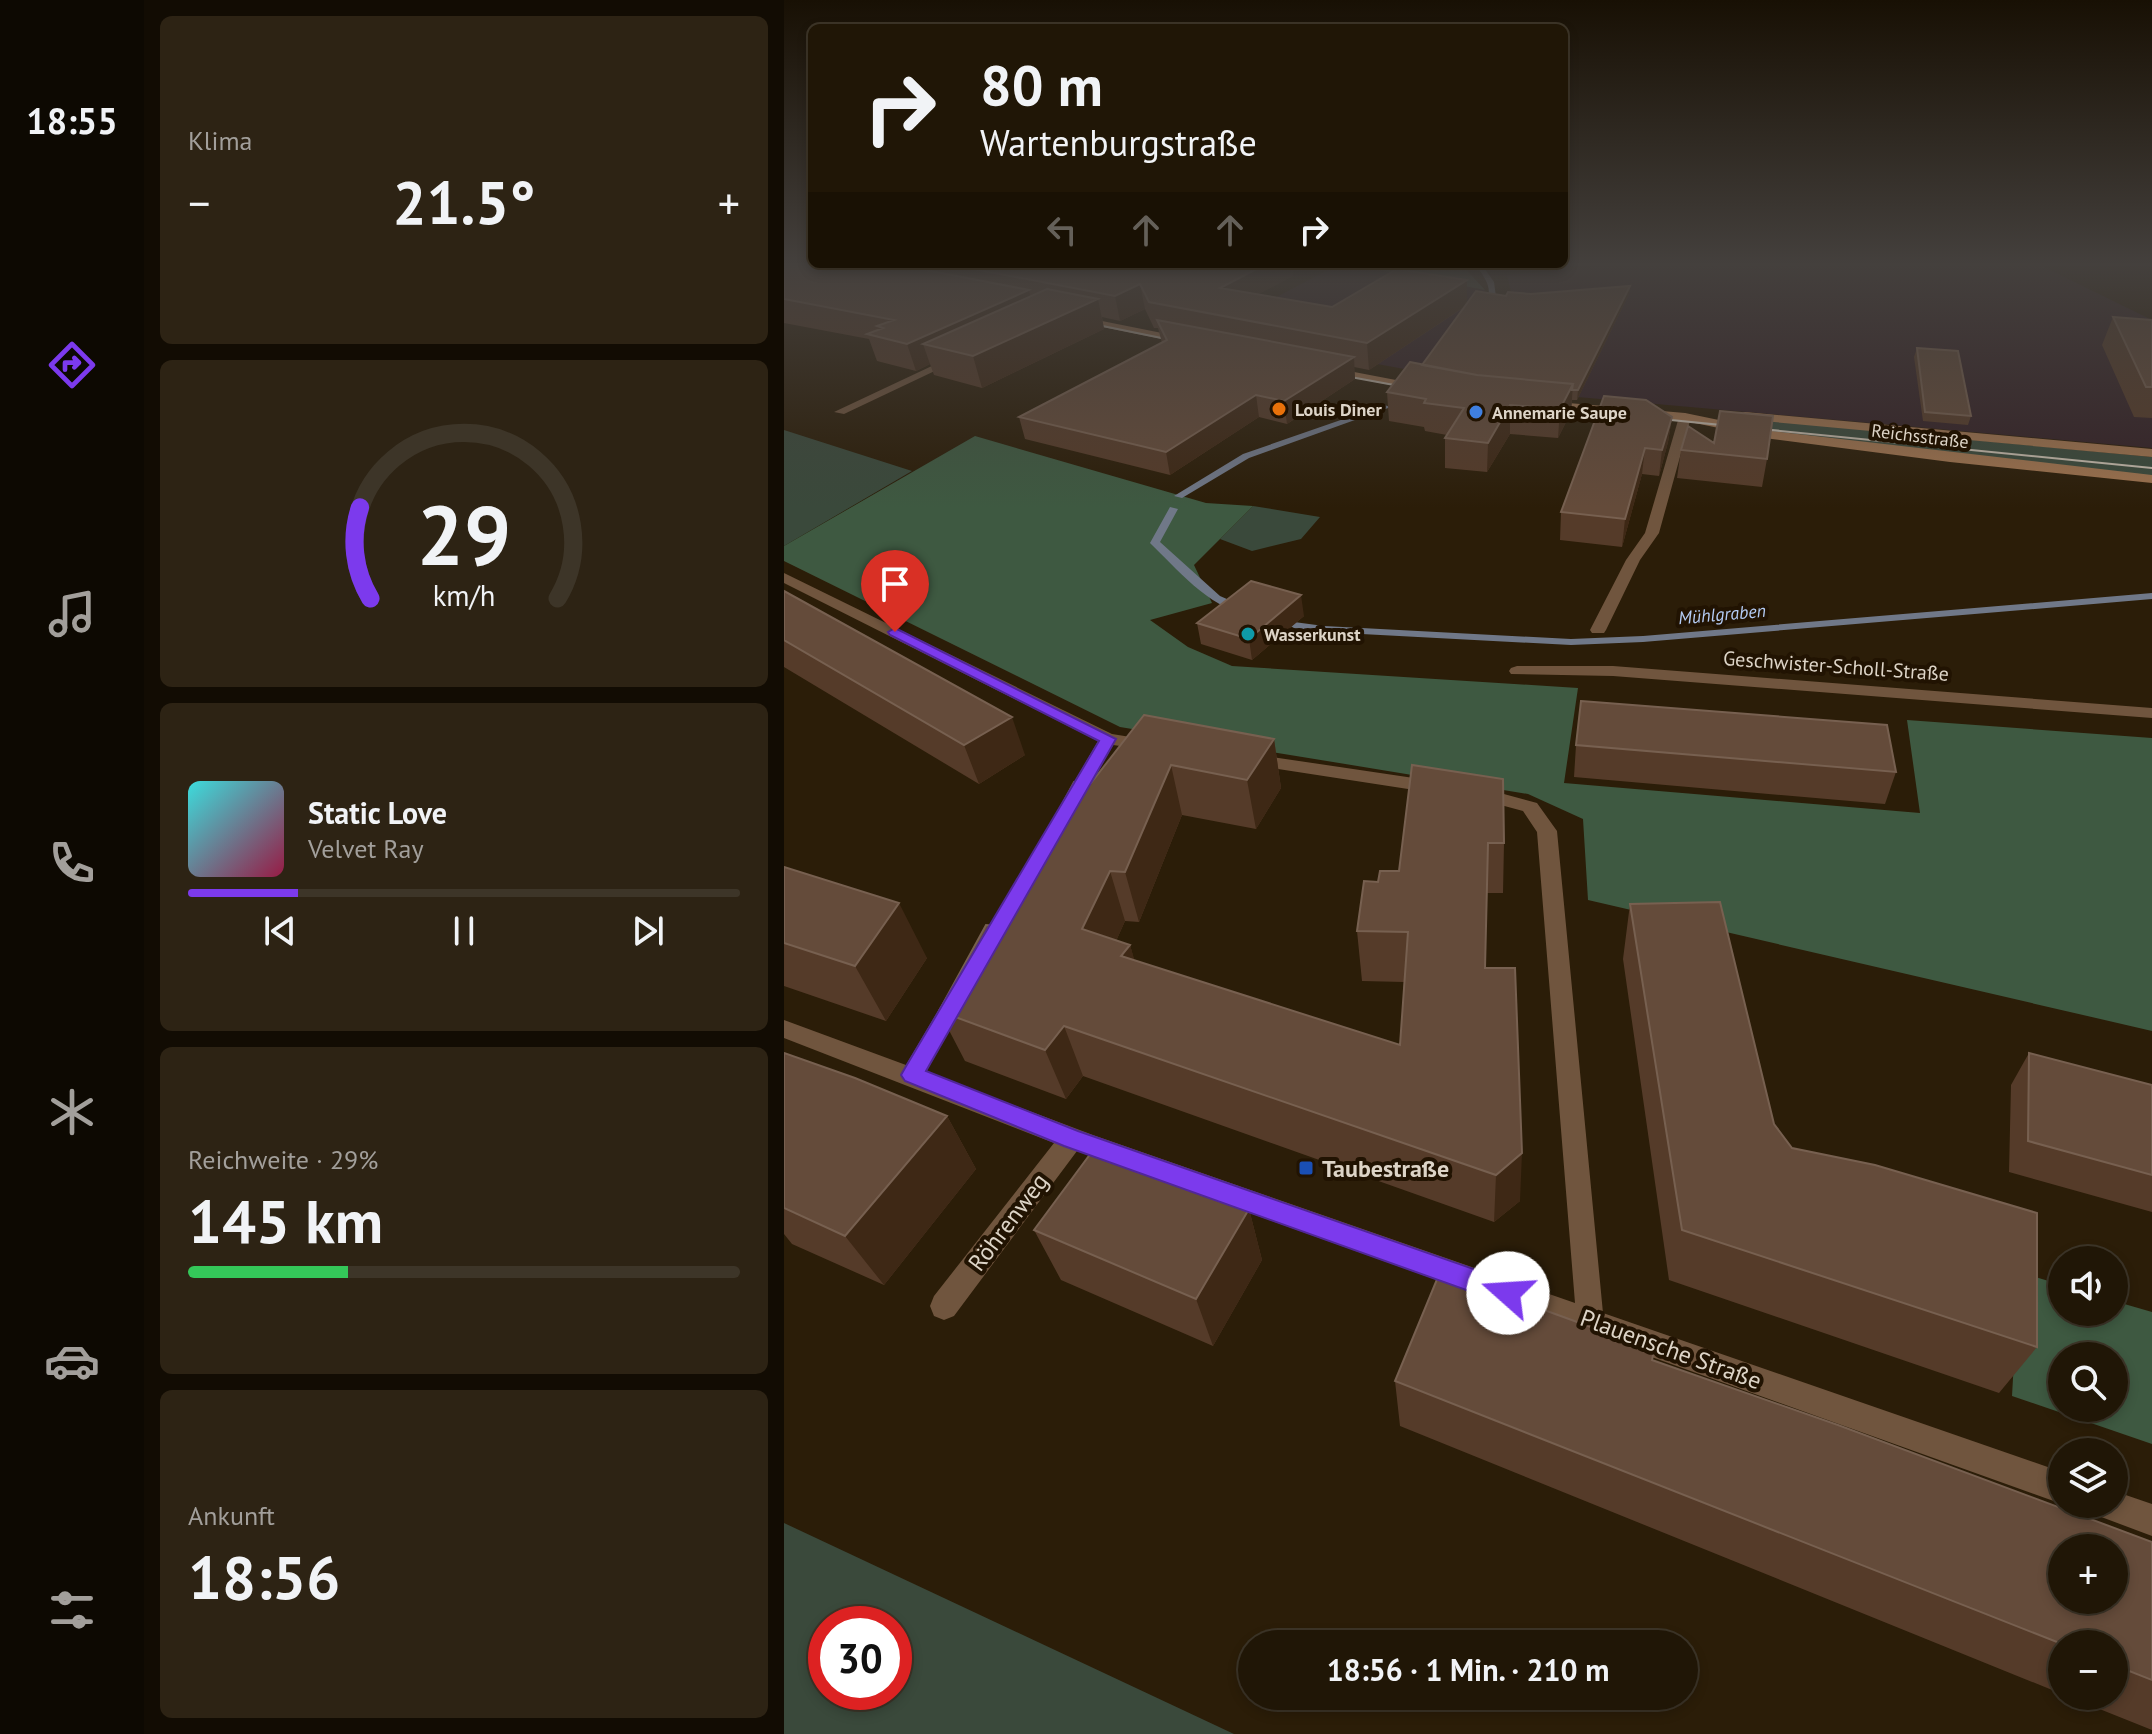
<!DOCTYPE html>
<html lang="de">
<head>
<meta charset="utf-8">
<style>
	body { margin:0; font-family:"PT Sans",sans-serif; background:#2d2314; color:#f1f3f6; height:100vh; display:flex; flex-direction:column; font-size:30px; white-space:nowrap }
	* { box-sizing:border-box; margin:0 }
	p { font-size:26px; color:#a29f9b }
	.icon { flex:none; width:44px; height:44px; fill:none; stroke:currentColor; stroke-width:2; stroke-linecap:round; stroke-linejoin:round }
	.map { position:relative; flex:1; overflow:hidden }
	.panel { display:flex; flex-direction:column; gap:16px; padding:16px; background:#120c03; width:640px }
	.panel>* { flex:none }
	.banner { position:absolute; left:24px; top:24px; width:760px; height:244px; border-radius:12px; box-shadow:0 4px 12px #0003,0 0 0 2px #3d3528; background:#201606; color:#f1f3f6; overflow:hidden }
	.fabs { position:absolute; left:1264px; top:1246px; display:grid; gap:16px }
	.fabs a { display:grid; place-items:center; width:80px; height:80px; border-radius:50%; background:#201606; box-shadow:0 4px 12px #0003,0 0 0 2px #3d3528; font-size:40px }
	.speed { position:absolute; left:24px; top:1606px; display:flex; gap:16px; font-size:40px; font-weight:700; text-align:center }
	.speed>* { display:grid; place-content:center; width:104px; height:104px; border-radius:50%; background:#201606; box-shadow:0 4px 12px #0003,0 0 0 2px #3d3528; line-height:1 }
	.speed .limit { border:12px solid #d22; background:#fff; color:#111 }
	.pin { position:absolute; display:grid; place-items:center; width:68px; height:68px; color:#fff; margin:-82px -34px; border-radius:50% 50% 50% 0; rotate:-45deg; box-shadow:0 0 8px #0007 }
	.pin .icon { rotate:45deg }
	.me { position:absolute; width:88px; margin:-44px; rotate:289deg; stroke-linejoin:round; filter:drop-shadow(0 0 6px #0008) }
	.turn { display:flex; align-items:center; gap:28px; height:168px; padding:0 40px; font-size:36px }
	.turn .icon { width:104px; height:104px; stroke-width:2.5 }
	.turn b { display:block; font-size:56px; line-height:68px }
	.lanes { display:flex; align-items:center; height:76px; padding:0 40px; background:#0003; justify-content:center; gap:40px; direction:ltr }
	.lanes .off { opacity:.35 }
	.big { font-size:60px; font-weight:700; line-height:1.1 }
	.panel .widget { flex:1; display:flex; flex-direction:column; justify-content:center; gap:12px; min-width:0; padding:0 28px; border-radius:12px; background:#2d2314 }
	.panel .dial { align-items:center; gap:0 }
	.dial svg { height:208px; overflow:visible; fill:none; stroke:#3d3528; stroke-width:7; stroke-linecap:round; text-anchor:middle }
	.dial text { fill:#f1f3f6; stroke:none }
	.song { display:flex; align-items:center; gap:24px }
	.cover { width:96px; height:96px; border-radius:12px; background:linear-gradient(135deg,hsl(180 70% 55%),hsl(340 70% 35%)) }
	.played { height:8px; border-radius:4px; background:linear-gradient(90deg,#7c3aed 20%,#3d3528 20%) }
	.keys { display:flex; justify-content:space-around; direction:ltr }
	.heat { display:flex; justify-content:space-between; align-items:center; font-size:44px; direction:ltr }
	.charge { height:12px; border-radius:6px; background:linear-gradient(90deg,#34c759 29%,#3d3528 0) }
	.trip { position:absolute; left:454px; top:1630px; width:460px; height:80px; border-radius:40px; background:#201606; box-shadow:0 4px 12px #0003,0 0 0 2px #3d3528; font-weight:700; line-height:80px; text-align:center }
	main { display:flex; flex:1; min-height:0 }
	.dock { display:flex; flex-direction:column; width:144px; justify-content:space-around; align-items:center; background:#0d0902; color:#a29f9b }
	.dock .icon { width:56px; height:56px }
	.dock .on { color:#7c3aed }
	.dock b { font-size:36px; color:#f1f3f6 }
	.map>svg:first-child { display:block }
</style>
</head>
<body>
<main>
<nav class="dock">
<b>18:55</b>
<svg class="icon on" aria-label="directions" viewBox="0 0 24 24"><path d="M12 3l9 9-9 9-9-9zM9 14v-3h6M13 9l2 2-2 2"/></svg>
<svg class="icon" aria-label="music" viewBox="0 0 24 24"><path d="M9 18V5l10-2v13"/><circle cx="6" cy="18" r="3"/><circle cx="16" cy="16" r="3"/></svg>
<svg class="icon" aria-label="phone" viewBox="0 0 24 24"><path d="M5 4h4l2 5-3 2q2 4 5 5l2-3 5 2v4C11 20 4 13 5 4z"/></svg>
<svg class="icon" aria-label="climate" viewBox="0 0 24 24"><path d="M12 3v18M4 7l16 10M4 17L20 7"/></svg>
<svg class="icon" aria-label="car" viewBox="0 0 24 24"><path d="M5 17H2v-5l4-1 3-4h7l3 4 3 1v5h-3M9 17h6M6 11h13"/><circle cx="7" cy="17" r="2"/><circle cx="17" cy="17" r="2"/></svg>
<svg class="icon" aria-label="filters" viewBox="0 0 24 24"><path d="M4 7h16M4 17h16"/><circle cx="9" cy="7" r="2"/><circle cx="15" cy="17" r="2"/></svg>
</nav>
<section class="panel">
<div class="widget"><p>Klima</p>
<div class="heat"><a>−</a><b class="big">21.5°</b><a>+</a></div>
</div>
<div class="widget dial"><svg viewBox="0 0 100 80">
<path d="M14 69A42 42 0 1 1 86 69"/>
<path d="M14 69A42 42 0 0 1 10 34" stroke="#7c3aed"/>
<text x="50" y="56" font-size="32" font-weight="700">29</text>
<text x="50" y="72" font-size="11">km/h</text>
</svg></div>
<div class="widget">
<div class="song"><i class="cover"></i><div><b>Static Love</b><p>Velvet Ray</p></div></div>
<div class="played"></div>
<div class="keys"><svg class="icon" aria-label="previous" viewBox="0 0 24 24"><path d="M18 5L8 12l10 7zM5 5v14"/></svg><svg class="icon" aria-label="pause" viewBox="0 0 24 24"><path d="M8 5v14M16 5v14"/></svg><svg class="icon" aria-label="next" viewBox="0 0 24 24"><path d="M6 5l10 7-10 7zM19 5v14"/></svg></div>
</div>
<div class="widget"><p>Reichweite · 29%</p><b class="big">145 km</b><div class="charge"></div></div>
<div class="widget"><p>Ankunft</p><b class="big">18:56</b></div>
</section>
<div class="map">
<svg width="1368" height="1734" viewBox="0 0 1368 1734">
	<rect width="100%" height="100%" fill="#2b1d08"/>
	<path fill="#332126" d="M553,265H567L701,290L677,332L631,371L425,333Z
		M834,265H1256L1368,320V448L715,390L729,300L723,275Z"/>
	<path fill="#3a493b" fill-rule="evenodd" d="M567,265H678L701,290Z
		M982,420L1368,457V477L1107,449L962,427Z
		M0,430L128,471L0,546Z
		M469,506L536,517L517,539L468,551L436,539Z
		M0,1523L450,1734H0ZM110,1624V1692H42V1624Z"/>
	<path fill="#3e5941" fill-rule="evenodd" d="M191,436L422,503L469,506L410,565L428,603L366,620L404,647L448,666L794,688L780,783L1136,813L1123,720L1368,738V1031L804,900L799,819L744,794L336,727L0,561V546Z
		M1235,1272L1278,1285V1312H1330V1301L1368,1312V1444L1228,1396ZM1278,1356H1330V1408H1278Z"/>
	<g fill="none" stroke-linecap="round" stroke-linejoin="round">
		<path fill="#707888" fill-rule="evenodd" d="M692,265H698L710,282L712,297L701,313L698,311C710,290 705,284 692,265Z
			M600,405L607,407L465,458L398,498L390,496L459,454Z
			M386,507L394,509L376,542L436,596L461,607V611C430,613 389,565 368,545L366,543Z
			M1368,593V599L859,642L787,645L540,632L510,628L505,625L510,622L540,626L787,639L859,636Z"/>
		<path fill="#70553e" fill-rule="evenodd" d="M167,357L176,359L60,414L50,412Z
			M901,413L907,417L875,533L856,560L822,630L820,633H808L806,630L842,560L861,533L895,417Z
			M0,573L328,734L365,740L374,745L365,750L329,745L293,809H279L277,805L314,741L0,583Z
			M733,666H829L1368,708V718L829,676L727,674L725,671L727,668Z
			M468,754L650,781L659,787L650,793L462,764L459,760Z
			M694,787L753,803L773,831L819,1313L1278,1472V1504L293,1151L170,1316L160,1320L150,1316L146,1306L150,1296L270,1143L0,1038V1020L122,1065L165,992L173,989L181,992L184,998L142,1072L309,1135L791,1303L753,832L739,811L687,797L685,793Z
			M1330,1491L1368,1504V1536L1312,1515L1307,1504H1330Z"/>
		<path fill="#9d724e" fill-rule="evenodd" d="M293,316L403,338L408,341L403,344L289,321V317Z
			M544,367L638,385L644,388L638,391L540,372V368Z
			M761,401L901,413L988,431L1368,475V483L1166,462L988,439L901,421L757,406V402Z
			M961,412L1368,449V457L957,419V413Z"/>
		<path stroke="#c3b9ab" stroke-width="2" d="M299,322L397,342
			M550,374L632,389
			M767,409L835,415
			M867,418L1368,468"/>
	</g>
	<path fill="#553b29" d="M0,265H508L509,276L474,294L548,307L683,280V304L722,296L846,286L845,294L793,400H788L787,412L774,438L726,434L703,472L661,468V438L663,435L641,431L640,427L605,421L603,392L638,365L682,306L585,370L570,367L571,379L503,424L475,417L386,475L241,439L235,417L378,343L374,328H370L361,309L336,321L318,317L320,329L198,388L150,375L146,364L132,371L93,361L85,339L0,323Z
		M1329,317L1368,320V418L1350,417L1318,345Z
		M1133,348L1187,416L1184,425L1139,421L1130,357Z
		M888,417L884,442L875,476L858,474L838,547L776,540L777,512Z
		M930,443L983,459L978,487L893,478L897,450Z
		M0,591L241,755L195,784L0,667Z
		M520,616L468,660L417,644L413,623Z
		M490,739L497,788L472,829L398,815L355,922L341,921L332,941L346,945L350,960L616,1045L620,982L578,981L573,931L594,882L615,871L628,765L720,843L719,893H703L701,968L736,1201L710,1222L299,1076L282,1099L181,1061L155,1011L213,926L307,783Z
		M792,745L1112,772L1101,804L790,777Z
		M0,867L143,958L102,1021L0,986Z
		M846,904L990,1124L1008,1148L1253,1347L1215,1393L885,1280L839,959Z
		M0,1053L163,1116L192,1169L100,1285L8,1244L0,1234Z
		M1245,1053L1368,1085V1212L1225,1172L1227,1085Z
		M465,1209L478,1260L429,1346L277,1280L250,1230Z
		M868,1360L1368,1542V1730L1283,1696H1330V1644H1278V1694L616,1426L611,1381Z"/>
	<path fill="#3e2815" d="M480,265H508L509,276L439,313L436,288Z
		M683,280V305L585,370L583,343Z
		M356,284L361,309L336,321L331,296Z
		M846,286L845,294L793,400L794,390Z
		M245,290L251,315L139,344L146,364L132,371L123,344Z
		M314,299L320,329L198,388L189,356Z
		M570,357L571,379L503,424L500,401Z
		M789,384L787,412L774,438L776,409Z
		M472,395L475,417L386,475L382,452Z
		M726,405V434L703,472L704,443Z
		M888,417L884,442L875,476L878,450Z
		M861,448L858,474L838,547L841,519Z
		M517,595L520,616L468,660L465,639Z
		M228,717L241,755L195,784L180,745Z
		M490,739L497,788L472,829L463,780Z
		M387,765L398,815L355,922L341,872Z
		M326,871L341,921L315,979L298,929Z
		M115,903L143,958L102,1021L71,966Z
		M346,945L361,995L337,956Z
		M280,1026L299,1076L282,1099L261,1050Z
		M163,1116L192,1169L100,1285L61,1236Z
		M738,1153L736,1201L710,1222L712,1175Z
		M465,1209L478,1260L429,1346L412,1299Z"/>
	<path fill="#644b3a" stroke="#776050" stroke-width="2" fill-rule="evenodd" d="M0,265H116L245,290L123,344L83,334L99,328L93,326L110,320L0,299Z
		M169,265H480L436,288L548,307L613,269L683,280L583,343L365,302L356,284L331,296Z
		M846,286L794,390H788L789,384L693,375L638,365L692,291L722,296L724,292L747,294Z
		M263,289L314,299L189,356L139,344Z
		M1329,317L1368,320V387H1362Z
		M373,320L570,357L500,401L472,395L382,452L235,417L383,340Z
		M1133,348L1174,351L1187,416L1141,412Z
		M626,362L693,375L789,384L776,409L726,405L704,443L661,438L680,408L640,403L642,399L603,392Z
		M820,396L862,400L888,417L878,450L861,448L841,519L777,512Z
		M936,411L989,416L983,459L897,450L904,426L930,443Z
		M467,581L517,595L465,639L413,623Z
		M0,591L228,717L180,745L0,640Z
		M797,701L1103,725L1112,772L792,745Z
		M360,715L490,739L463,780L387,765L341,872L326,871L298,929L346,945L337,956L616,1045L624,932L573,931L580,881L594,882L596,871H615L628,765L719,779L720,843H704L701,968H731L738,1153L712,1175L280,1026L261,1050L155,1011L202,925L213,926L290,782L307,783Z
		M0,867L115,903L71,966L0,943Z
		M936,902L990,1124L1008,1148L1091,1165L1253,1213V1347L898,1230L846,904Z
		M0,1053L71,1078L163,1116L61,1236L0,1208Z
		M1245,1053L1368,1085V1175L1244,1141Z
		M310,1149L465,1209L412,1299L250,1230Z
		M656,1272L870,1350L868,1360L1054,1425L1368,1542V1680L1330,1665V1644H1278L611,1381ZM1278,1548H1330V1600H1278Z"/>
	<linearGradient id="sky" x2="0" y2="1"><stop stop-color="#181004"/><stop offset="0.52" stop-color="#44403d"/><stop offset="1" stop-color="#44403d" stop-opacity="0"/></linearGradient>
	<rect width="1368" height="508" fill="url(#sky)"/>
	<path fill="#7c3aed" stroke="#51269a" stroke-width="2" d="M111,628L332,739L142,1071L294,1131L724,1281L733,1284L737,1293L733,1301L724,1305L280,1146L121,1081L117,1075L121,1068L315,741L106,635L104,632Z"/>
	<circle fill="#e8710a" stroke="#211302" stroke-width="3" cx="495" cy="409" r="8"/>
	<circle fill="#3f7fe0" stroke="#211302" stroke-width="3" cx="692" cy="412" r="8"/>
	<circle fill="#0f9aa8" stroke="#211302" stroke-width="3" cx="464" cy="634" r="8"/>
	<rect fill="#1a4fb4" stroke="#211302" stroke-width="3" x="514" y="1160" width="16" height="16" rx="4"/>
	<g text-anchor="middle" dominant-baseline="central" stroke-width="8" stroke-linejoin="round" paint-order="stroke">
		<g font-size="18" font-weight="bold" fill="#ddd4c7" stroke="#211302" text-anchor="start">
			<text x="511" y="409">Louis Diner</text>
			<text x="708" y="412">Annemarie Saupe</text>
			<text x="480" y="634">Wasserkunst</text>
		</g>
		<g font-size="18" fill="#ddd4c7" stroke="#211302">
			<text transform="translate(1136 436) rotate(7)">Reichsstraße</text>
		</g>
		<g font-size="18" font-style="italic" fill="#b5cdf6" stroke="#211302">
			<text transform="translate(938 614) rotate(-5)">Mühlgraben</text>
		</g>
		<g font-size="20" fill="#ddd4c7" stroke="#211302">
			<text transform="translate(1052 666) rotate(4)">Geschwister-Scholl-Straße</text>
		</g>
		<g font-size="24" font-weight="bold" fill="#ddd4c7" stroke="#211302" text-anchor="start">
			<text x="538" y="1168">Taubestraße</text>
		</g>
		<g font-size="24" fill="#ddd4c7" stroke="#211302">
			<text transform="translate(224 1222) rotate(-53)">Röhrenweg</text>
			<text transform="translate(887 1349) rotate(20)">Plauensche Straße</text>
		</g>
	</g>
</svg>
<div class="fabs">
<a><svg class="icon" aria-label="sound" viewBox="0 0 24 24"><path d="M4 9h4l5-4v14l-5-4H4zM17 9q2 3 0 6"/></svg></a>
<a><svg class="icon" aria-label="search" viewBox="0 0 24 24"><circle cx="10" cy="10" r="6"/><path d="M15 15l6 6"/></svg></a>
<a><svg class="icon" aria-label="layers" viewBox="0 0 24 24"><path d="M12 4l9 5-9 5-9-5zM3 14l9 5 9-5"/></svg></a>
<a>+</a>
<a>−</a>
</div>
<div class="speed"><div class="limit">30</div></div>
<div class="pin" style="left:111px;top:632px;background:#d93025"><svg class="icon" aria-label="arrive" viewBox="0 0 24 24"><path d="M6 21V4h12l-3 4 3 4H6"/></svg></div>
<svg class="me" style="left:724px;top:1293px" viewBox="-20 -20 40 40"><circle r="19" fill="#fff"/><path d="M0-13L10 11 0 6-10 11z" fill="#7c3aed"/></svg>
<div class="trip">18:56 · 1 Min. · 210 m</div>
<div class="banner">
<div class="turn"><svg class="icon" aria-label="right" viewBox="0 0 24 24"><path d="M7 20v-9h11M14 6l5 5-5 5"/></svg><div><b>80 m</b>Wartenburgstraße</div></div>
<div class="lanes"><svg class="icon off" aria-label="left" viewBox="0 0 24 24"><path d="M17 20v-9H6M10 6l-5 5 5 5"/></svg><svg class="icon off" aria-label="ahead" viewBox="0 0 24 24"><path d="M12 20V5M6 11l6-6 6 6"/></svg><svg class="icon off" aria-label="ahead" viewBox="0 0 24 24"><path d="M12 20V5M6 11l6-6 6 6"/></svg><svg class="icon" aria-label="right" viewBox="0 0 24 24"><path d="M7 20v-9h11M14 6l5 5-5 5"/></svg></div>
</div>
</div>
</main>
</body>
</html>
